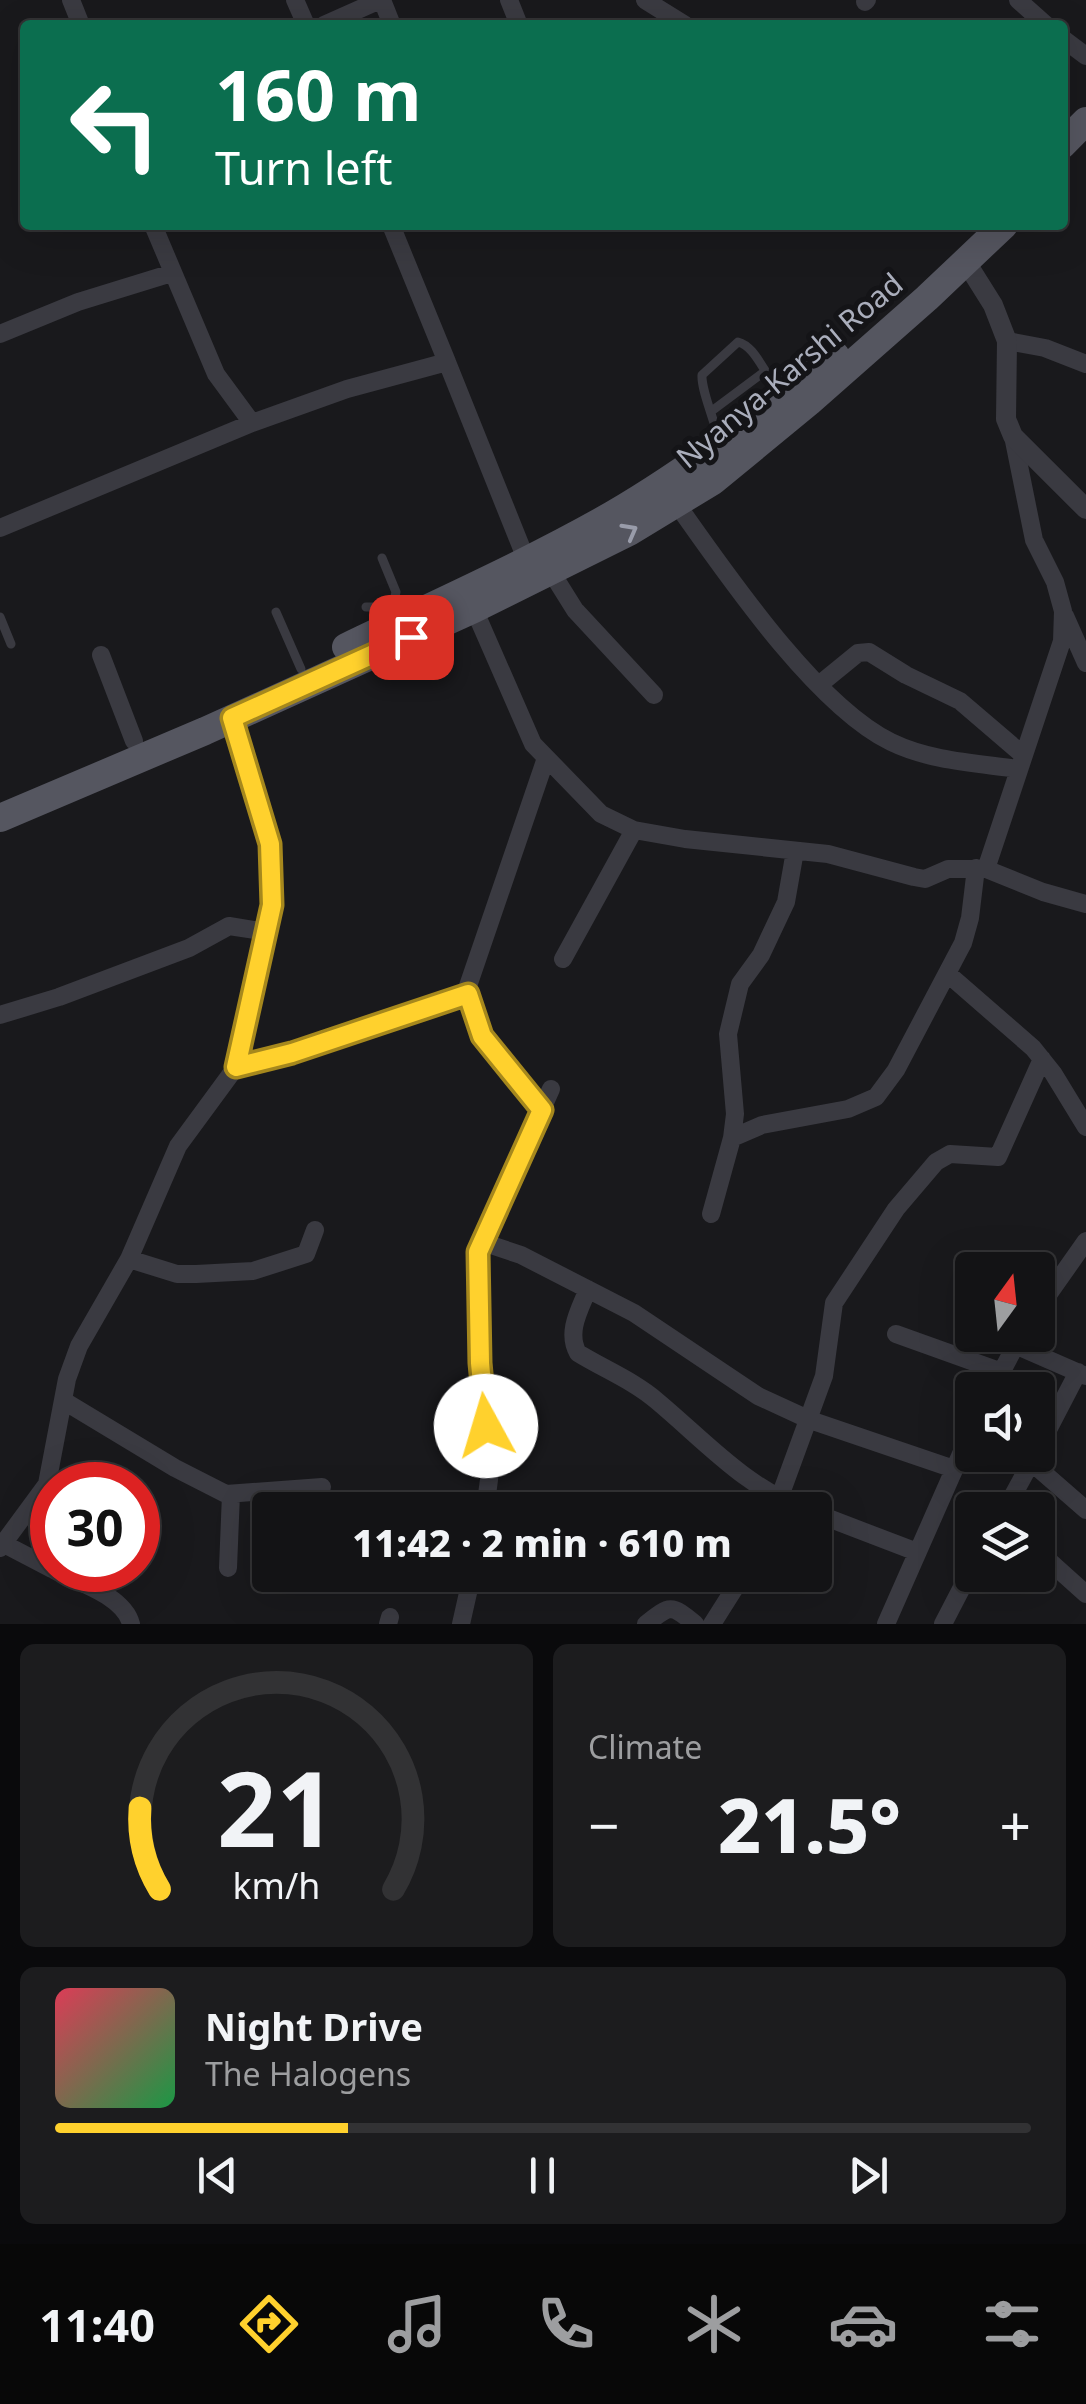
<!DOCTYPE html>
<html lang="en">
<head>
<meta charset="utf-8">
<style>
	body { margin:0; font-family:"Noto Sans",sans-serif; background:#1c1c1e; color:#f1f3f6; height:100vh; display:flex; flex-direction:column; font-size:38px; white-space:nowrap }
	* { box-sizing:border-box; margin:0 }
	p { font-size:32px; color:#9d9ea0 }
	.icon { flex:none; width:55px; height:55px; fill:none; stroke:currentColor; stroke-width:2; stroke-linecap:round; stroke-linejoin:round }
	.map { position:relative; height:1624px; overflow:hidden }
	.panel { display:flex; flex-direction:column; gap:20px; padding:20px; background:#0a0a0c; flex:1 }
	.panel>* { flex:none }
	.top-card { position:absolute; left:20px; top:20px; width:1048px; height:210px; border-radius:10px; box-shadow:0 10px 40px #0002,0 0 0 2px #323234; background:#0b6e4f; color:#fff; overflow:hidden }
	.needle { width:65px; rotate:15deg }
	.controls { position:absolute; left:955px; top:1252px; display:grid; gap:20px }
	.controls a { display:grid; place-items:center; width:100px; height:100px; border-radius:10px; background:#131315; box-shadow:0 10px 40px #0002,0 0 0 2px #323234; font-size:50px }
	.speed { position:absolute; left:30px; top:1462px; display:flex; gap:20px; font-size:50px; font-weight:700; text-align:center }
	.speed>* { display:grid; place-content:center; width:130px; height:130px; border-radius:50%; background:#131315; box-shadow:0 10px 40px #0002,0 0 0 2px #323234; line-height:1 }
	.speed .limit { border:15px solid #d22; background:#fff; color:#111 }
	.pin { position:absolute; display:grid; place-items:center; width:85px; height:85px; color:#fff; margin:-42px; border-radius:20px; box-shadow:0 5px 15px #0006 }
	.me { position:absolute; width:110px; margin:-55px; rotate:354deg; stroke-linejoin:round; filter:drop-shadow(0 0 8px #0008) }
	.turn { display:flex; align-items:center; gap:35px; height:210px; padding:0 30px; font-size:45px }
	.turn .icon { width:130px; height:130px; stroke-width:2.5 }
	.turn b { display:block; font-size:70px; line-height:85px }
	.big { font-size:75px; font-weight:800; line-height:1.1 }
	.panel .tile { flex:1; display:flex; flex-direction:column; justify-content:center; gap:15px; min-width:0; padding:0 35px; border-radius:15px; background:#1c1c1e }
	.panel .dial { align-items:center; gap:0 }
	.dial svg { height:260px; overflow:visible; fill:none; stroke:#323234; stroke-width:7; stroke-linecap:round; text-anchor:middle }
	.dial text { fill:#f1f3f6; stroke:none }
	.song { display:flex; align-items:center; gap:30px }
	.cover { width:120px; height:120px; border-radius:15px; background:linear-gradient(135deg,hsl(350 70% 55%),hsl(140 70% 35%)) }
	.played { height:10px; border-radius:5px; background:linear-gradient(90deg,#ffd12d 30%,#323234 30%) }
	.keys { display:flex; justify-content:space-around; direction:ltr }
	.heat { display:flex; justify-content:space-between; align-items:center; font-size:55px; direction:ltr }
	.panel .tiles { flex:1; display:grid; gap:20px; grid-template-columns:1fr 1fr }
	.tile:last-child { grid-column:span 2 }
	.trip { position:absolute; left:252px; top:1492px; width:580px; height:100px; border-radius:10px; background:#131315; box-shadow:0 10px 40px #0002,0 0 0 2px #323234; font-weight:800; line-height:100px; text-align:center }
	.dock { display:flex; height:160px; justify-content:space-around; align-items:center; background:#080808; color:#9d9ea0 }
	.dock .icon { width:70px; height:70px }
	.dock .current { color:#ffd12d }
	.dock b { font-size:45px; color:#f1f3f6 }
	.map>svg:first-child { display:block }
</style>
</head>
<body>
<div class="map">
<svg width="1086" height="1624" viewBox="0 0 1086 1624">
	<rect width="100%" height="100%" fill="#19191c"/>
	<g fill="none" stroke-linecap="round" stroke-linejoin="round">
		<path stroke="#3a3a41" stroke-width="9" d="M713,410L764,372
			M719,440C715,422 701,390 702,375L738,342C758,347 765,381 785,393
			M382,558L396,592L389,623
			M366,607H382L389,610
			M276,612L301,669
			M0,617L11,644"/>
		<path stroke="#3a3a41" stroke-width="18" d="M71,0L81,25
			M295,0L306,25
			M382,0L392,25
			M509,0L519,25
			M645,0L685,25
			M1018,0L1046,25
			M865,2L867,0
			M324,25L380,0
			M1062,38L1086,56
			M153,225L216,374L252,423
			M391,225L447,362
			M0,334L78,302L172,273
			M1007,341L1045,348L1086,364
			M676,503C725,572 815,705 891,742C930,761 976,763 1018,769
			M0,528L252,423L347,389L447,362L526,559
			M550,570L575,610L654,695
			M474,609L533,744L601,814L634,830L685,839L828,854L914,877L925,879L948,869H986L1043,892L1086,904
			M1065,616L1086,663
			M101,655L134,741
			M820,684L858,653L869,652L906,675L960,701L1023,755
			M986,869L1062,641L1063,611L1055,582L1034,540L1013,436
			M563,959L634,830
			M948,974L1033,1048L1053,1073L1086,1127
			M0,1015L59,997L189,948L229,926L267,932
			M236,1067L292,1053L468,994
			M542,1111C510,1074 471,1037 468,986L546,758
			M732,1138L762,1125L848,1109L876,1097L896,1070L963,943L970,918L976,868
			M711,1214L732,1138L735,1114L728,1034L740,984L761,955L786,902L795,851
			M482,1242L521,1255L634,1313L758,1396L810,1420L954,1469
			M129,1259L177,1274H196L253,1271L306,1254L315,1230
			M588,1289C580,1309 566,1332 578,1353C604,1369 634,1381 657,1401C706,1442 745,1487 806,1510
			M1038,1309L1086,1241
			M896,1334L1002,1372
			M1015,1345L1086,1376
			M992,1390L1021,1335
			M64,1401L175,1468L226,1494L322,1487
			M1038,1449L1078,1372
			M1031,1462L1086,1510
			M485,1510L490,1472L480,1363L478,1252L551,1089
			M775,1510L824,1376L834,1303L896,1209L936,1162L950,1154L998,1157L1042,1059
			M1005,1510L1035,1455
			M815,1513L917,1552
			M4,1544L52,1569
			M0,1548L47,1484L67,1379L79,1346L129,1259L178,1146L236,1067L242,1046L251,987L269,924L271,871L269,844L233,718
			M1038,1551L1086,1594
			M228,1568L231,1494
			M54,1570C78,1582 124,1596 131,1624
			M388,1624L390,1617
			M461,1624L472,1575
			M646,1624C670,1605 671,1604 695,1624
			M712,1624L743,1575
			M886,1624L972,1429
			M943,1624L972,1568"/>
		<path stroke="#3a3a41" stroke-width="20" d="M966,262L993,305L1007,341L1006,419L1013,436L1086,509"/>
		<path stroke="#555660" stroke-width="28" d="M1062,145L1086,121
			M346,647C435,604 526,564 612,515C691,469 764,412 836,356
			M0,818L205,731L474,609L629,532L713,481L809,402L927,298L1004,225"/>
	</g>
	<defs><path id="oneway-chevron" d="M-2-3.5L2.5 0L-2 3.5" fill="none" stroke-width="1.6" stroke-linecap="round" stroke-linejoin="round" transform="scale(2.5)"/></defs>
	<use stroke="#999caa" href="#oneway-chevron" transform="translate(630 531) rotate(-29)"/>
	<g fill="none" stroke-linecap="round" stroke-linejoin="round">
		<g stroke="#a6881d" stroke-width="25">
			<path id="route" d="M411,637L232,718L270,844L272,905L236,1067L292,1053L468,994L482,1036L542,1110L478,1252L480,1363L486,1426"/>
		</g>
		<use href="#route" stroke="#ffd12d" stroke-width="18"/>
	</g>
	<g text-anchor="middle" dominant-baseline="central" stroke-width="10" stroke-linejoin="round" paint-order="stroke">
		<g font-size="30" fill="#aaaebc" stroke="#141417">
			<text transform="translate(789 370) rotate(-40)">Nyanya-Karshi Road</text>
		</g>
	</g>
</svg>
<div class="controls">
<a><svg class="needle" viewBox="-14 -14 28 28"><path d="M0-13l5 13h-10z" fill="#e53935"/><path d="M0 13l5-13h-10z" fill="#9d9ea0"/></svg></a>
<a><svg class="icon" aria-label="sound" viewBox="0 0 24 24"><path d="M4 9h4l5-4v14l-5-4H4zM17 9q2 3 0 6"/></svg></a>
<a><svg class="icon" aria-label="layers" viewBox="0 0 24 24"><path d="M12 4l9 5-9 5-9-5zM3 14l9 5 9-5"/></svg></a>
</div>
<div class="speed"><div class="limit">30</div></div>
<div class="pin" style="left:411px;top:637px;background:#d93025"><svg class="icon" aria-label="arrive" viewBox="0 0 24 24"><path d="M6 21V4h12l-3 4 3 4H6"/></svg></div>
<svg class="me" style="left:486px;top:1426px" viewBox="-20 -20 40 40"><circle r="19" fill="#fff"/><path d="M0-13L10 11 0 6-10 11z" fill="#ffd12d"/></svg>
<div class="trip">11:42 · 2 min · 610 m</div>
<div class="top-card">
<div class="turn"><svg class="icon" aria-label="left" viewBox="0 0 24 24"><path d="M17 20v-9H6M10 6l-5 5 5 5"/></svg><div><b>160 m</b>Turn left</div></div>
</div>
</div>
<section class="panel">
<div class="tiles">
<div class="tile dial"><svg viewBox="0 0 100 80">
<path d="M14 69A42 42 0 1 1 86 69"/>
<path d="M14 69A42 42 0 0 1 8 44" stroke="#ffd12d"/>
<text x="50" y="56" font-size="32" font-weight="700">21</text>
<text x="50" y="72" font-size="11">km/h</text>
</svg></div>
<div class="tile"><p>Climate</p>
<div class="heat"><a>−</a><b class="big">21.5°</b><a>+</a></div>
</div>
<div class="tile">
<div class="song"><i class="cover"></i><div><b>Night Drive</b><p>The Halogens</p></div></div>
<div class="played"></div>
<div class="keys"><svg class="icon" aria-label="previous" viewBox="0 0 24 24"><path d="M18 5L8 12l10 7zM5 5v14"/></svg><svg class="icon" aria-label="pause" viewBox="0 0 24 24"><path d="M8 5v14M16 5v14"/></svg><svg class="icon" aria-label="next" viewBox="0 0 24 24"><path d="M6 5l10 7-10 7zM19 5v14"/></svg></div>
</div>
</div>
</section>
<nav class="dock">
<b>11:40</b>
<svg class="icon current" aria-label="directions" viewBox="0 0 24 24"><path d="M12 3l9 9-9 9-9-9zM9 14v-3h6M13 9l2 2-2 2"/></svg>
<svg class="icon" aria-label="music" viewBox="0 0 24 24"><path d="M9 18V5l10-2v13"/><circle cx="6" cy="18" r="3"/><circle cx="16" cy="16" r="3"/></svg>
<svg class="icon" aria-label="phone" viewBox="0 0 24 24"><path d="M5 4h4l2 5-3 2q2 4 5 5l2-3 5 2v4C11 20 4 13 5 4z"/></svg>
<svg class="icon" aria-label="climate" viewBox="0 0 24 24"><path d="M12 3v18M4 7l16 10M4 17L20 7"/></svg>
<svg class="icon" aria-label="car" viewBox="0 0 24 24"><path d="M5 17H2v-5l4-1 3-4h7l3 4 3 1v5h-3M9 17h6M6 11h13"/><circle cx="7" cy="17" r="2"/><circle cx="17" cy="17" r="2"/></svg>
<svg class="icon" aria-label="filters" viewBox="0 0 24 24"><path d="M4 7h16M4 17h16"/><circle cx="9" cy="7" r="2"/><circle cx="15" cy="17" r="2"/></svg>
</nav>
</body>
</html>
